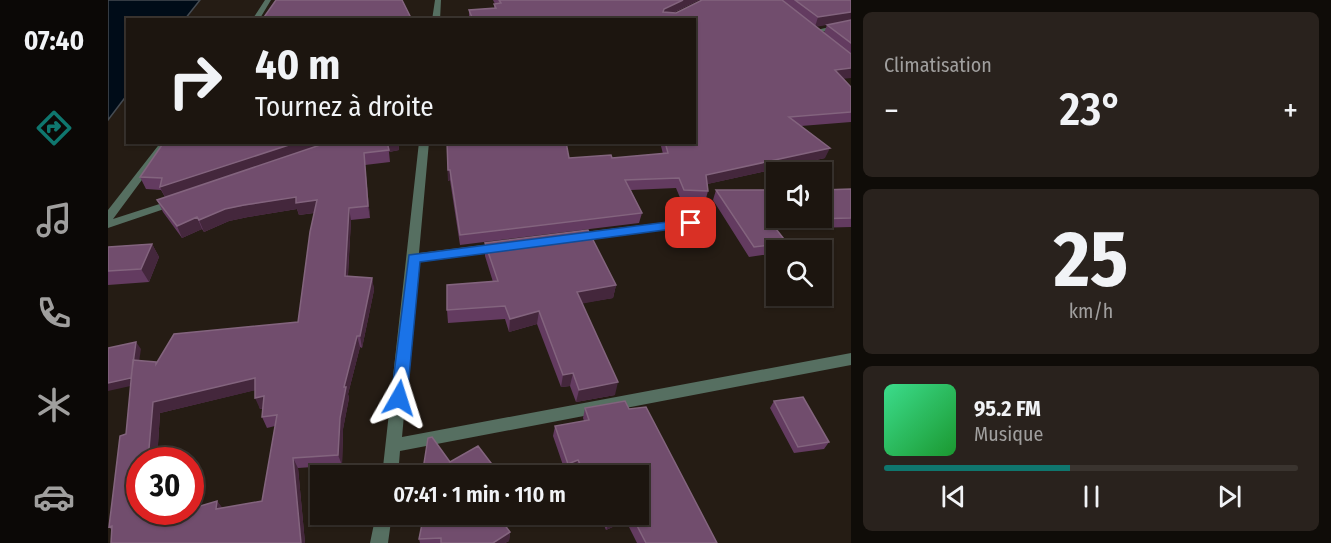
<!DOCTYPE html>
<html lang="fr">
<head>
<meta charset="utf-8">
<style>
	body { margin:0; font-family:"Fira Sans Condensed",sans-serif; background:#29221d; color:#f1f3f6; height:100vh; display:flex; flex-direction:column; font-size:22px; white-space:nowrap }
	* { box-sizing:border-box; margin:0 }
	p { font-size:20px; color:#a09f9e }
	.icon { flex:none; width:33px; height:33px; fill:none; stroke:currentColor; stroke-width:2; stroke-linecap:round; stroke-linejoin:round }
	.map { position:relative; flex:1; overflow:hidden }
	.panel { display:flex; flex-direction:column; gap:12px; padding:12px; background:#0f0c08; width:480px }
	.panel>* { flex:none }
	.guide { position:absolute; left:18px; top:18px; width:570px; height:126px; border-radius:0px; box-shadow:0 2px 4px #0004,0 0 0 2px #3a342f; background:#1c150f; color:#f1f3f6; overflow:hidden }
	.tools { position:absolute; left:658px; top:162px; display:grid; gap:12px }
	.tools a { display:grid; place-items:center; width:66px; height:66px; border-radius:0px; background:#1c150f; box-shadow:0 2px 4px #0004,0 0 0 2px #3a342f; font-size:30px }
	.speed { position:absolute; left:18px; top:447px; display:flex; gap:12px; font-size:30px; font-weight:700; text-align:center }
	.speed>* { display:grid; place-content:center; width:78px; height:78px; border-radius:50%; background:#1c150f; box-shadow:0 2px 4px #0004,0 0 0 2px #3a342f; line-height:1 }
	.speed .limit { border:9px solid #d22; background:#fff; color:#111 }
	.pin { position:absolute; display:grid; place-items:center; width:51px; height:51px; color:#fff; margin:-26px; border-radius:12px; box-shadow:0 3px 9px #0006 }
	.me { position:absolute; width:66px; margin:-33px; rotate:6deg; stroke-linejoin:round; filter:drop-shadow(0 0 4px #0008) }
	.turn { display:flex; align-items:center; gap:21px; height:126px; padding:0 30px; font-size:27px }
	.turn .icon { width:78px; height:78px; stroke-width:2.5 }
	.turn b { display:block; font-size:42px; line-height:51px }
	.big { font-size:45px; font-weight:600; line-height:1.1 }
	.panel .widget { flex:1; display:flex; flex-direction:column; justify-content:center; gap:9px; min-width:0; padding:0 21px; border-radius:9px; background:#29221d }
	.panel .dial { align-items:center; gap:0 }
	.dial b { font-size:78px; line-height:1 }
	.song { display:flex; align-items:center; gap:18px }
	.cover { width:72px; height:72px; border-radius:9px; background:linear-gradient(135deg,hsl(150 70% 55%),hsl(130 70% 35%)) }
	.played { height:6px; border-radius:3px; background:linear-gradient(90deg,#0f766e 45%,#3a342f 45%) }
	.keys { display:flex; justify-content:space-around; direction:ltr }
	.heat { display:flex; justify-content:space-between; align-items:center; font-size:33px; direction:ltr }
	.trip { position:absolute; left:202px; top:465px; width:339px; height:60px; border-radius:0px; background:#1c150f; box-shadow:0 2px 4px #0004,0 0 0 2px #3a342f; font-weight:600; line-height:60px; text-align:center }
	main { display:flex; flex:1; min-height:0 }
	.dock { display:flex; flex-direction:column; width:108px; justify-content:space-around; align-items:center; background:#0b0806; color:#a09f9e }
	.dock .icon { width:42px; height:42px }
	.dock .on { color:#0f766e }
	.dock b { font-size:27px; color:#f1f3f6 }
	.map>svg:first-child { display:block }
</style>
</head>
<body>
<main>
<nav class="dock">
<b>07:40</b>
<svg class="icon on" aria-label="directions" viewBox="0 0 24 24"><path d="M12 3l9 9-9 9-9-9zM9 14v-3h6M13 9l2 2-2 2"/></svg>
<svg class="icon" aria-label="music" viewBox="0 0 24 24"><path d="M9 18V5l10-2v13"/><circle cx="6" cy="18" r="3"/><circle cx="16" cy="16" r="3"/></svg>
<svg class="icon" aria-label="phone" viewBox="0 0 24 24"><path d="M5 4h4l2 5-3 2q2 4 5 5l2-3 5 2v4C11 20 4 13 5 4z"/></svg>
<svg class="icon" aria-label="climate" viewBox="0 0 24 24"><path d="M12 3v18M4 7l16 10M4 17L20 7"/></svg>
<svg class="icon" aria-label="car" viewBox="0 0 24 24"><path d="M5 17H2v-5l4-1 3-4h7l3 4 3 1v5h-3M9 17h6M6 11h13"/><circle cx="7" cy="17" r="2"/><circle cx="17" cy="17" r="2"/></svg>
</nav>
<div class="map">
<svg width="743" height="543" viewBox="0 0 743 543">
	<rect width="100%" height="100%" fill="#251c14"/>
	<path fill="#000c18" stroke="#454b52" stroke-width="1.5" d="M0,0H92L77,19L20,20L19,95L0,120Z"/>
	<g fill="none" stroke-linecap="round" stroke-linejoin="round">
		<path fill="#566f61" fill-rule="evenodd" d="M157,0H163L151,20H144Z
			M327,0H333L332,20H324Z
			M743,22V26L704,34L700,32Z
			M53,142H62L5,219L67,199L72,202L71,204L0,228V210Z
			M311,142H321L311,253L391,243L397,247L391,251L310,262L294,437L743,353V365L292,451L290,476H274Z
			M601,217L607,221L605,224L468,241L462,237L468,233Z
			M268,514H284L280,543H262Z"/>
	</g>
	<path fill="#633b60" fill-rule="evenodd" d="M385,0H591L565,13H568L594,0H743V78H735L743,87V122L693,126L717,158L599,184L600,191L597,202L573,200L568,188L523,190L534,213L531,223L352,245L342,180L340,181L339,142L461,158H504L555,154L552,142H586V20H361V10L386,8V4H387ZM729,23L719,25L716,33L708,26Z
		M56,142H290L291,150L281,152L282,162L257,165L262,218L243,220L240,276L264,278L266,290L254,348L252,347L240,394L241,398L235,429L234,465L190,468L197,543H3L4,530L1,527L18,434L33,349L31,361L48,363L190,322L206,213L191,215L189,209L140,217L121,221L96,232L94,229L74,238L55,212L49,200L57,197L53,190L38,189L32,177ZM147,390L152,409H155L154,417L159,428L167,426L154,501L114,508L109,501L50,518V512L32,460H49L52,413Z
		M743,189V227L668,229L679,243L675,250H669V253L641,257L605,200L608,190Z
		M377,243L508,285L505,298L474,303L507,395L468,402L462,386L453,387L429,324L401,332L397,319L340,323L339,310L385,282L377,256Z
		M44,244L51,257L41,282L0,285V247Z
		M666,401L721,442L716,449L686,453L662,408Z
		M477,408L521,409L609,543H529L518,521L498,530L491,514H531V476H471L468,470L458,474L445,436L447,426L476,421L475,418Z
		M316,514H416L397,526L402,532L401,541L397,543H312L311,539Z"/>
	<path fill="#44273c" d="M575,0H591L554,18L556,9Z
		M743,12V21L707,27L710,17Z
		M743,68V78L723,80L727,70Z
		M190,142H227L58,199L52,187Z
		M279,142H290L291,150L281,152Z
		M722,148L717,158L595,185L598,175Z
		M256,153L257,165L262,218L260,206Z
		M340,170H342V180L340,181Z
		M188,197L209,200L212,212L191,215L189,209L140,217L121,221L96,232L91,220L117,209Z
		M241,208L243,220L239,288L237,276Z
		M89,217L94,229L74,238L69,226Z
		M44,244L51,257L41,282L33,269Z
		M264,278L266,290L254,348L252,336Z
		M508,285L505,298L467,305L469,292Z
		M431,311L429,324L401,332L402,319Z
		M249,336L252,347L240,394L241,398L235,429L234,465L230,455L232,418L236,387Z
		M28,342L33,349L27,385L0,391V383Z
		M465,373L462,386L453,387L455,375Z
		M147,378L152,389L52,413L49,460H40L45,402Z
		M510,382L507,395L468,402L471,390Z
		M156,396L161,408L152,409L147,398Z
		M185,458L190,468L197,543H193Z
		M470,460L468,470L458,474L460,464Z
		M109,501L116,510L108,509Z
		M41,512H50L49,531L40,521Z
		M403,514H416L393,529V520Z
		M516,514H520L518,521L498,530L502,521Z
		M402,532L401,541L397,543H385Z"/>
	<path fill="#714d6d" stroke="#83647e" stroke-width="1.5" fill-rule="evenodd" d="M168,0H294L304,20H154Z
		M391,0H575L556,9L555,12L568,13L594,0H674L743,54V68L727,70L743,87V112L681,117L722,148L598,175L600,191L576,190L571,178L517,180L534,213L352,235L342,170H340L339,142H458L461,158L503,155L504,158L560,153L557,142H586V20H365L361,10L388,8L386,4L393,3Z
		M687,0H743V12L710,17Z
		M743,20V43L719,25Z
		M56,142H190L52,187L54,178L32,177Z
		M221,142H279L281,150L256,153L260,206L241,208L237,276L264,278L252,336H249L236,387H238L232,418L230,455L185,458L193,543H3L4,526L1,527L12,436L18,434L25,360L48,362V364L66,334L190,322L202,232L209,200L188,203V197L136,205L117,209L91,220L89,217L69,226L49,200ZM147,378V398L156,396L154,417L169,415L154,501L108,509L109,501L82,509V512H73L40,521L41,512H32V460H40L45,402Z
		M743,189V218L661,220L679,243L646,247L608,190H669V218H714V190Z
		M480,230L508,285L469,292L510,382L471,390L465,373L455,375L431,311L402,319L397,306L339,310V285L390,281L377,243Z
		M44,244L33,269L0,271V247Z
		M28,342L23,378L0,383V348Z
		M695,397L721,442L690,447L666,401Z
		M517,401L521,409L538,407L609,543H538L523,514H531V476H478L470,460L460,464L447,426L481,420L477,408Z
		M324,437L342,462L370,446L393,476H314L320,438Z
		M316,514H403L393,520L402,532L385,543H333V538L311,539Z
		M498,514H516L502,521Z"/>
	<path fill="#1a73e8" stroke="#114b97" stroke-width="1.5" d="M583,219L589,223L587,226L312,262L299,398L297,403L291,405L286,403L283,398L301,255Z"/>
</svg>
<div class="tools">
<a><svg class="icon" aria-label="sound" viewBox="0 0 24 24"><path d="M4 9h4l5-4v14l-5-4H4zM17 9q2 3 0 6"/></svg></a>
<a><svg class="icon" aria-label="search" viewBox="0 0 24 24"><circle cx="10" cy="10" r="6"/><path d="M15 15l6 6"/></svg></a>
</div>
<div class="speed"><div class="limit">30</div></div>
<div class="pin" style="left:583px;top:223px;background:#d93025"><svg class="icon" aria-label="arrive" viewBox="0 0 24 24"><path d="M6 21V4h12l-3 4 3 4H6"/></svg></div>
<svg class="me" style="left:291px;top:398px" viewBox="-20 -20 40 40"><path d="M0-17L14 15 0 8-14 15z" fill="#1a73e8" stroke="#fff" stroke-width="4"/></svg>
<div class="trip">07:41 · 1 min · 110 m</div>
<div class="guide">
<div class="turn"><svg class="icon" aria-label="right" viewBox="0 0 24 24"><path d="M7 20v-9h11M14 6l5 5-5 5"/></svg><div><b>40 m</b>Tournez à droite</div></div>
</div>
</div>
<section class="panel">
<div class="widget"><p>Climatisation</p>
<div class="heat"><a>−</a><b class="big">23°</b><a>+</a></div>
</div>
<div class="widget dial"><b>25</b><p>km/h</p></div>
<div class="widget">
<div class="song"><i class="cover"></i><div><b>95.2 FM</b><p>Musique</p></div></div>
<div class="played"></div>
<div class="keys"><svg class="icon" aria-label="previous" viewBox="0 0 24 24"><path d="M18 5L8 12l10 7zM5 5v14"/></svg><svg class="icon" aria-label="pause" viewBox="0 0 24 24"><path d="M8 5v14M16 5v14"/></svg><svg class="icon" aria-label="next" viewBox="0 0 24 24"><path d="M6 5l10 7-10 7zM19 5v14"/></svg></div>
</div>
</section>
</main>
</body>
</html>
